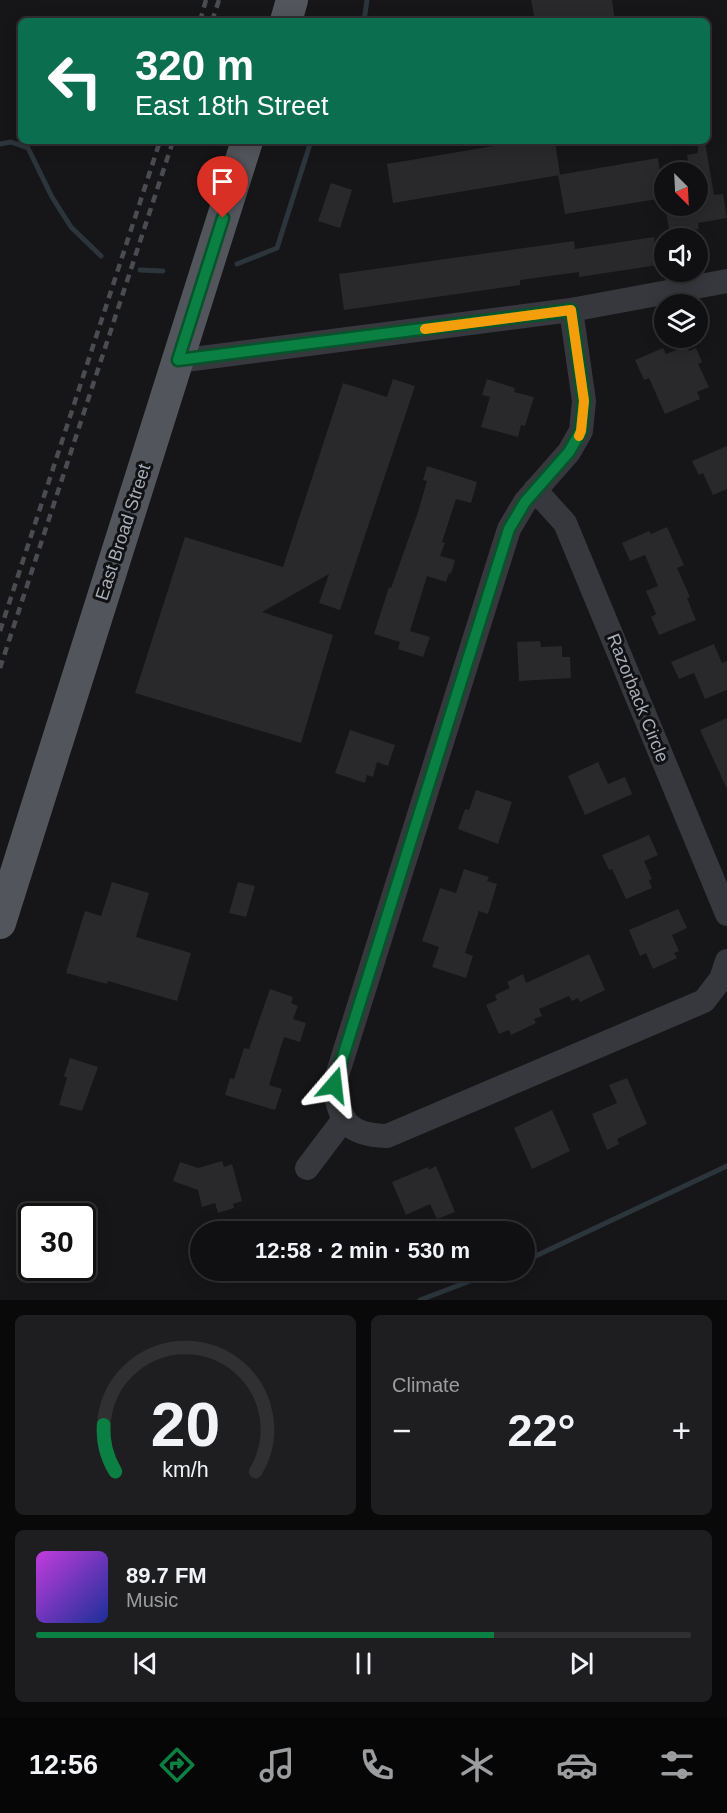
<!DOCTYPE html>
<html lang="en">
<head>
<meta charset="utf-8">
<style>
	body { margin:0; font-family:Arial,sans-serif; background:#1e1e20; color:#f1f3f6; height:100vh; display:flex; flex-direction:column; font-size:22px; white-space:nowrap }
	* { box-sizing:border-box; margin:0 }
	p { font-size:20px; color:#9c9d9f }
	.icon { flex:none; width:33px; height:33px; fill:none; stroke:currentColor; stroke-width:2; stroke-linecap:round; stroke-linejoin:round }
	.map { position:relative; height:1300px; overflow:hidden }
	.sheet { display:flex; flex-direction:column; gap:15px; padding:15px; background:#09090a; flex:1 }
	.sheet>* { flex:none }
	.banner { position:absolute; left:18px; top:18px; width:692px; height:126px; border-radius:9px; box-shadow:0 3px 15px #0003,0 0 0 2px #303032; background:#0b6e4f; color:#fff; overflow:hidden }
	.needle { width:39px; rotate:156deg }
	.controls { position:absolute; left:654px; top:162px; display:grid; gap:12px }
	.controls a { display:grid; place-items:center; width:54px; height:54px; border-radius:50%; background:#101012; box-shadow:0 3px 15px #0003,0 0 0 2px #303032; font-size:30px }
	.speed { position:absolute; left:18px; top:1203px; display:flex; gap:12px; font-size:30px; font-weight:700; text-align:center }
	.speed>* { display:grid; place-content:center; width:78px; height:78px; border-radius:50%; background:#101012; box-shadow:0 3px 15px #0003,0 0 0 2px #303032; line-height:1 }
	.speed .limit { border:3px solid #111; border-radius:9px; background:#fff; color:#111 }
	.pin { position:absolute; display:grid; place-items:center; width:51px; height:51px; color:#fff; margin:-62px -26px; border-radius:50% 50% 50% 0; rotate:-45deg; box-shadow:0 0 6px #0007 }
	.pin .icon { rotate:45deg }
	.me { position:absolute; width:66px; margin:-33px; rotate:17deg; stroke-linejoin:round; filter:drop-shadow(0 0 4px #0008) }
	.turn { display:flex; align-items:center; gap:21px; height:126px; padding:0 18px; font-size:27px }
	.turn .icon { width:78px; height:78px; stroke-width:2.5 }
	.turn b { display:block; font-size:42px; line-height:51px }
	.big { font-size:45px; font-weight:600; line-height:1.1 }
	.sheet .tile { flex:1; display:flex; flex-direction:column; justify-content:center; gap:9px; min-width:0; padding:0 21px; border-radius:9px; background:#1e1e20 }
	.sheet .dial { align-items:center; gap:0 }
	.dial svg { height:156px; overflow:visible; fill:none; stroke:#303032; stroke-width:7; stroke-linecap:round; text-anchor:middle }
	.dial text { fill:#f1f3f6; stroke:none }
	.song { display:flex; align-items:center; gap:18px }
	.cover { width:72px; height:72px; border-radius:9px; background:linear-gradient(135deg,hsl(290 70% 55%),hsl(230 70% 35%)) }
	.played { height:6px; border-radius:3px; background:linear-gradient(90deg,#0b8043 70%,#303032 70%) }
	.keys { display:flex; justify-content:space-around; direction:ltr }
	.heat { display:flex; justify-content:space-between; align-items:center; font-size:33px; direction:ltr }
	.sheet .tiles { flex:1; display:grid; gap:15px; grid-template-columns:1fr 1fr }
	.tile:last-child { grid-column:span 2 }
	.trip { position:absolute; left:190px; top:1221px; width:345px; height:60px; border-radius:30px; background:#101012; box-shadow:0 3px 15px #0003,0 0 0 2px #303032; font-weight:600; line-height:60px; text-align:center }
	.menu { display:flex; height:96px; justify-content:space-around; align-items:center; background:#060607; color:#9c9d9f }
	.menu .icon { width:42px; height:42px }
	.menu .active { color:#0b8043 }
	.menu b { font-size:27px; color:#f1f3f6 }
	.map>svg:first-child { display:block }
</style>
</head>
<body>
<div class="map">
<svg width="727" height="1300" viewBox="0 0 727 1300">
	<rect width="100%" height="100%" fill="#161618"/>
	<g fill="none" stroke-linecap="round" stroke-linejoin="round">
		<path stroke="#2c353c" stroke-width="5" d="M364,21L367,0
			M0,144L11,142L28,148L52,197L71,227L101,256
			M237,264L277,248L311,141
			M140,270L163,271
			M525,1261L727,1166
			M420,1300L499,1270"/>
	</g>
	<path fill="#29292c" d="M531,0H612L615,21H535Z
		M524,141H555L560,175L393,203L387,164Z
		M698,142H705L714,195L723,194L727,218L698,223L699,229L683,232L682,227L669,229L665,206H698V172H690L687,155L698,153Z
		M658,158L664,198L565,214L558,175Z
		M331,183L352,190L340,228L318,221Z
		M654,237L658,265L579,277V272L520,280V285L344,310L339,274L574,241L575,249Z
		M687,346L689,351L696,348L702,362L698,364L709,387L697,392L700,399L665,414L649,378L644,380L635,360L663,348L666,354Z
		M393,379L415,386L340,610L319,603L329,574L262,612L333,635L301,743L135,693L185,537L283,567L343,383L387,397Z
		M487,379L515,388L514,392L534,397L525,426L521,425L518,437L481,427L490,397L482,395Z
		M727,446V489L713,495L703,473L699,475L692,461Z
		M427,466L477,482L471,503L456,499L442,542L445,543L440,556L455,560L451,574L449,573L446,582L427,576L410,631L430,637L423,657L398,649L400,642L374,634L389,587L391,588L418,512L427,481L423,480Z
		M667,527L684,565L677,568L690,597L687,598L696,620L659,635L651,617L656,614L646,591L658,586L645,555L630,561L622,543L649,531L651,534Z
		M540,641L541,647L562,646V657H570L571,678L519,681L517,642Z
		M714,644L722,663L727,661V690L705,699L694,673L679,679L671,662Z
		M727,718V789L700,730Z
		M350,730L395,745L388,766L377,762L373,777L367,775L365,783L335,773Z
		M598,762L608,784L625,777L632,794L585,815L568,776Z
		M476,790L512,802L498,844L458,829L465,809L469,810Z
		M649,835L658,855L644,861L652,879L649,880L652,888L626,899L612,869L609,870L602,855Z
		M464,869L489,877L487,881L497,884L488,914L479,911L465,953L473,956L466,978L432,967L439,947L422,941L440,888L456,893Z
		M112,882L149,893L136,937L191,953L177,1001L108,981L107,984L66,973L85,911L101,916Z
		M238,882L255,886L246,917L229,913Z
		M678,909L687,928L672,935L679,951L674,953L677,958L653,969L646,953L640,956L629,930Z
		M589,954L605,990L580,1002L578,998L572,1001L569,996L539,1009L542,1016L534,1019L536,1023L511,1035L509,1030L499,1034L486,1005L497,1000L495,995L510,988L507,982L523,974L526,983Z
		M270,989L293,997L291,1003L298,1006L293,1019L306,1023L300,1042L284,1037L269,1085L282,1089L275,1110L225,1095L230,1078L234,1079L244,1048L249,1049Z
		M70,1058L98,1067L82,1111L59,1105L67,1078L64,1076Z
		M627,1078L647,1124L617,1139L619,1144L607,1150L592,1114L617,1103L609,1085Z
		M552,1110L570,1151L532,1169L514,1128Z
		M222,1161L224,1167L232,1164L242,1201L233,1204L234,1208L218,1213L215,1203L202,1207L198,1190L173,1181L180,1162L198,1168Z
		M436,1166L455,1212L437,1219L430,1204L406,1215L392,1182L428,1167L429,1170Z"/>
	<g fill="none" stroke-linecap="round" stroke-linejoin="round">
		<path stroke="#37383d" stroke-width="24" d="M571,310L584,401L581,431L569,452L525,502L509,529L334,1085C340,1122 348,1135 387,1136L704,1001L721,979L727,961
			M178,361L571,310L727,281
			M535,490L565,523L727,914
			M307,1168L344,1119"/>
		<path stroke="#53555c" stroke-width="32" d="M286,21L292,0
			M0,923L247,141"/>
		<path stroke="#4a4c52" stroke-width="4.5" stroke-dasharray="8 6" stroke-linecap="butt" d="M200,21L206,0
			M212,21L219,0
			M0,631L160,141
			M0,668L173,141"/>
	</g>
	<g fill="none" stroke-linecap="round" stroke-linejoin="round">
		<g stroke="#07532c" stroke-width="15">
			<path id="route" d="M223,218L178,360L571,310L584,401L581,431L569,452L525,502L509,529L334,1085"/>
		</g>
		<use href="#route" stroke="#0b8043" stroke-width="10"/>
		<path stroke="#f59e0b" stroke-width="10" d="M425,329L571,310L584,401L581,431L579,436"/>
	</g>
	<g text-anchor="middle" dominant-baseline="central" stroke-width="6" stroke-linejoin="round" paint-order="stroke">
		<g font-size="18" fill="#a8adb8" stroke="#111113">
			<text transform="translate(123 532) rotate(-72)">East Broad Street</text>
			<text transform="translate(638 698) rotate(68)">Razorback Circle</text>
		</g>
	</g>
</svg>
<div class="controls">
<a><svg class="needle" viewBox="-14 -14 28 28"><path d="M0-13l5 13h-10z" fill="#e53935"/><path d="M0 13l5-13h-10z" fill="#9c9d9f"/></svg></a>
<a><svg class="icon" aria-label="sound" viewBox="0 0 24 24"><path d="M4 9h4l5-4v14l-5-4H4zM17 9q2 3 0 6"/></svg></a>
<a><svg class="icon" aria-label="layers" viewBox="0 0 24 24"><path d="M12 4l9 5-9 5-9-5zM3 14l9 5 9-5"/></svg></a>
</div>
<div class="speed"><div class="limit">30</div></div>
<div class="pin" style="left:223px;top:218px;background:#d93025"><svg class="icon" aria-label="arrive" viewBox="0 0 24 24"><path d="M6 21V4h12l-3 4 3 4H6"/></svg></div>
<svg class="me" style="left:334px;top:1085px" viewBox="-20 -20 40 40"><path d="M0-17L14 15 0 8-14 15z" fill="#0b8043" stroke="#fff" stroke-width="4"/></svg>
<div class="trip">12:58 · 2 min · 530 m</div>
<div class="banner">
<div class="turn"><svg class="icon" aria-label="left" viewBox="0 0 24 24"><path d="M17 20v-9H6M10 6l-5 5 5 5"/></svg><div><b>320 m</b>East 18th Street</div></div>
</div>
</div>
<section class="sheet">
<div class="tiles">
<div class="tile dial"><svg viewBox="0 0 100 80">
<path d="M14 69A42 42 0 1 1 86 69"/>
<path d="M14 69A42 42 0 0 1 8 45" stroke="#0b8043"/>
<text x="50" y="56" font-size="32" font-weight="700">20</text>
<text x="50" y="72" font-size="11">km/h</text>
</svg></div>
<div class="tile"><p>Climate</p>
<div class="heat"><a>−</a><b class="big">22°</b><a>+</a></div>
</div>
<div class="tile">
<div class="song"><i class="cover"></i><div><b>89.7 FM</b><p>Music</p></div></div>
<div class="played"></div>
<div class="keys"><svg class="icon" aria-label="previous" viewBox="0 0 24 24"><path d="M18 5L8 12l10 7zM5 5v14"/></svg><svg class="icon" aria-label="pause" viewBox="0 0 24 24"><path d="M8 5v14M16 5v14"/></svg><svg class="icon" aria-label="next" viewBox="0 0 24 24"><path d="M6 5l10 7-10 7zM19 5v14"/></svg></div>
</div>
</div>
</section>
<nav class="menu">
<b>12:56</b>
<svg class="icon active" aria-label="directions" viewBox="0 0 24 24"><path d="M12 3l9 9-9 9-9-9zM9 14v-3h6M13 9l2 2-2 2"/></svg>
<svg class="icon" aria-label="music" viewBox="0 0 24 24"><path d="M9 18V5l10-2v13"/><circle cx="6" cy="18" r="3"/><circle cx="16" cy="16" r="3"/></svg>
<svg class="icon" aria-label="phone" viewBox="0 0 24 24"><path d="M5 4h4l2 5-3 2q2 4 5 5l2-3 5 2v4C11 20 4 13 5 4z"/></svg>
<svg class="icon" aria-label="climate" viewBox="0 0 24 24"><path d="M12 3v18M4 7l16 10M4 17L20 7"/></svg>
<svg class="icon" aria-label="car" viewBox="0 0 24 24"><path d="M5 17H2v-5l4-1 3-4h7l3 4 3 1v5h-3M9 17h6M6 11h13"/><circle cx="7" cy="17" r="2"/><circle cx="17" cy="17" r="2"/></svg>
<svg class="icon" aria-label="filters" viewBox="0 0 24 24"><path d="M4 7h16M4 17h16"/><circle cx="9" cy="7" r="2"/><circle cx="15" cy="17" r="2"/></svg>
</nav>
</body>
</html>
